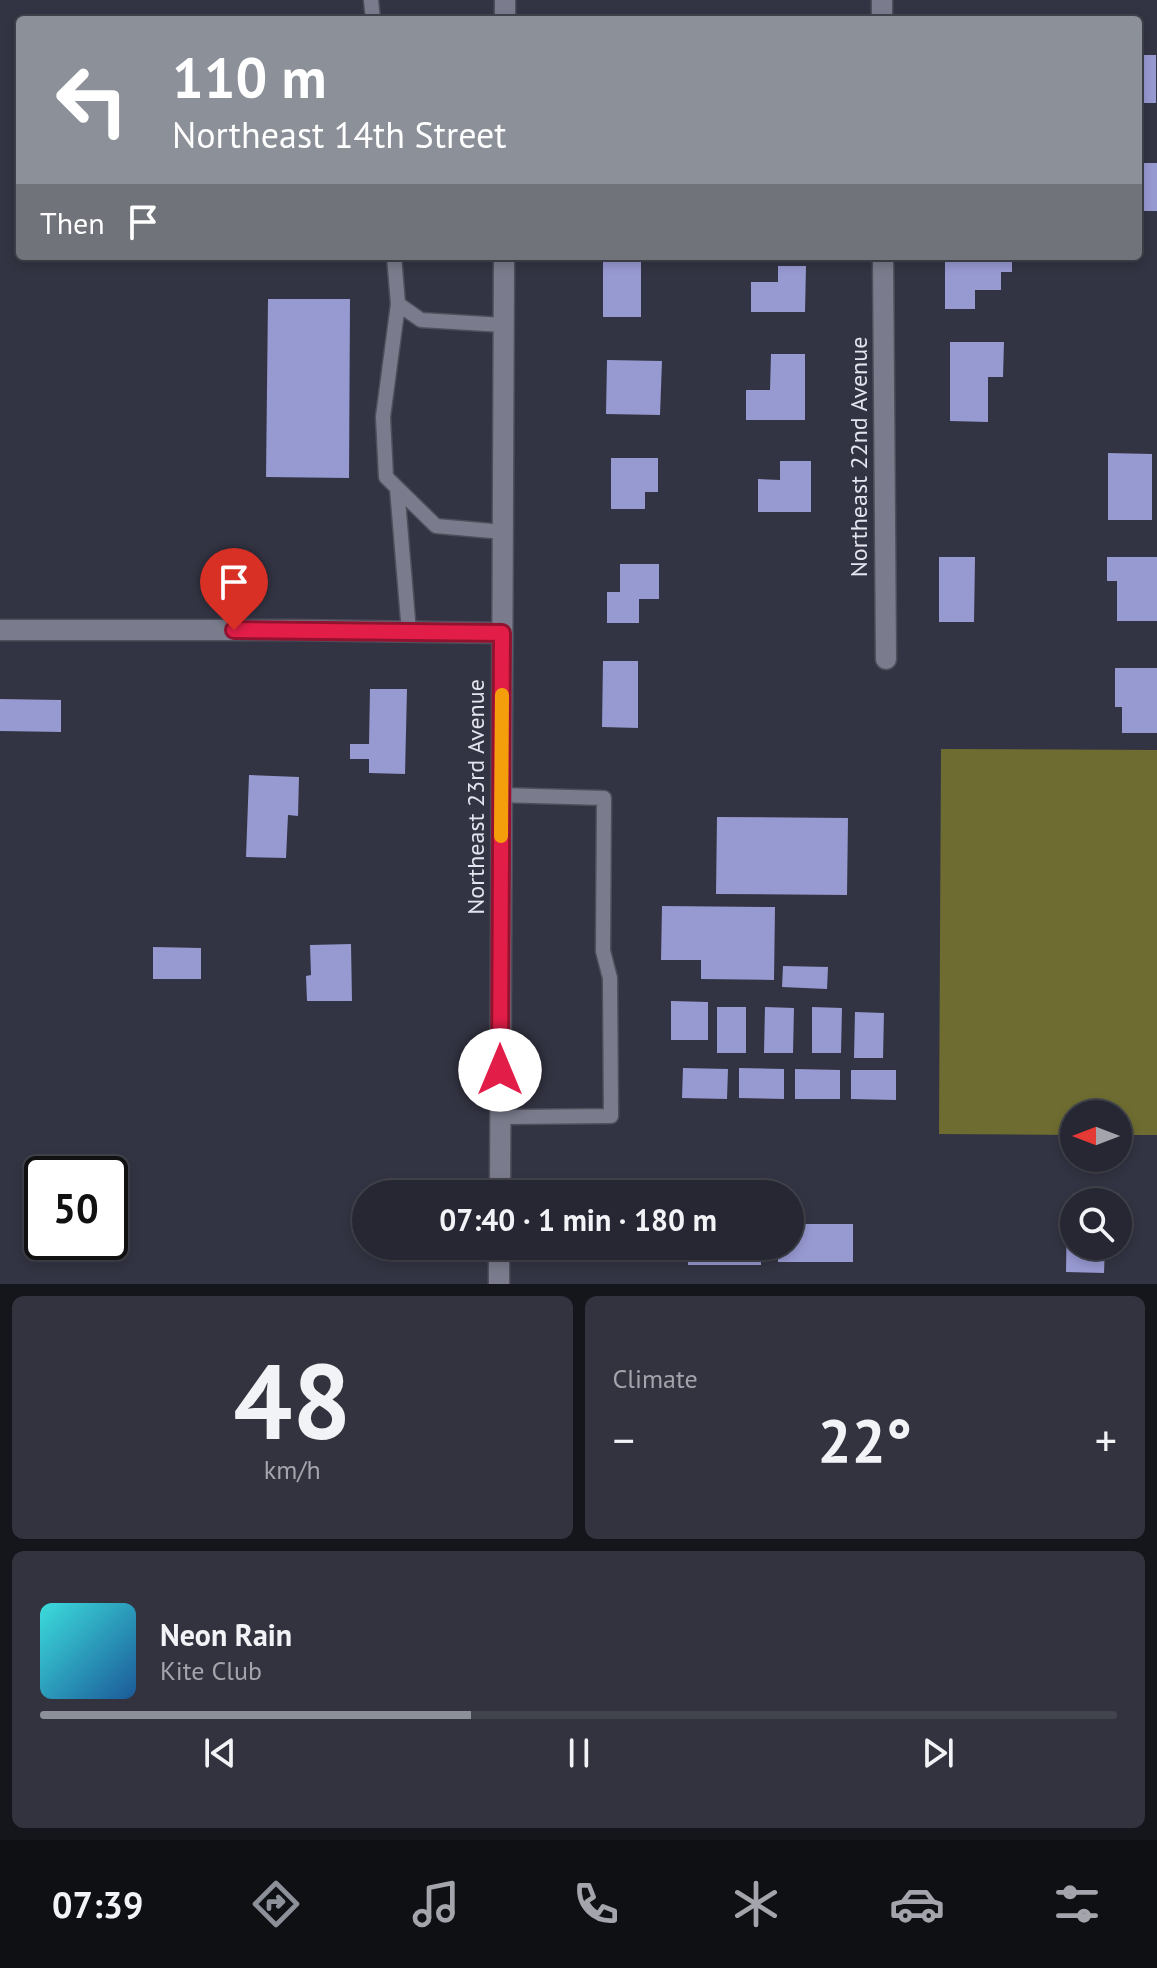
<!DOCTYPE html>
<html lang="en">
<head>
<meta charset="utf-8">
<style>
	body { margin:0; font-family:"PT Sans",sans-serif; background:#32333e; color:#f1f3f6; height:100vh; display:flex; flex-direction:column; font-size:30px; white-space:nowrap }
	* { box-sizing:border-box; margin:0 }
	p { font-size:26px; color:#a4a5ac }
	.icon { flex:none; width:44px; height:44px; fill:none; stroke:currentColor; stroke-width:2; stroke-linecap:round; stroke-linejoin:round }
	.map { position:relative; height:1284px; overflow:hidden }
	.details { display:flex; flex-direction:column; gap:12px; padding:12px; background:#15151c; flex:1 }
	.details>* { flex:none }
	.top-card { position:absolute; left:16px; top:16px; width:1126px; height:244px; border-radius:8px; box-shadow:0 4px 12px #0003,0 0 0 2px #42444d; background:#8c9099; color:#fff; overflow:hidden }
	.needle { width:52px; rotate:270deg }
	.tools { position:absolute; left:1060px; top:1100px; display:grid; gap:16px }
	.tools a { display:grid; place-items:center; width:72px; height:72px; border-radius:50%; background:#262732; box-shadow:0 4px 12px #0003,0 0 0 2px #42444d; font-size:40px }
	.speed { position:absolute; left:24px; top:1156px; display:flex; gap:16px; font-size:40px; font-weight:700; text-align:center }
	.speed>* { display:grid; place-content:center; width:104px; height:104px; border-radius:50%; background:#262732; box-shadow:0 4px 12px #0003,0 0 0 2px #42444d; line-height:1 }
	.speed .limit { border:4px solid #111; border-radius:12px; background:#fff; color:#111 }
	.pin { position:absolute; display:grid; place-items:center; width:68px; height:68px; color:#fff; margin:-82px -34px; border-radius:50% 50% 50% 0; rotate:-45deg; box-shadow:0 0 8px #0007 }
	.pin .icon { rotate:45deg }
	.me { position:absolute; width:88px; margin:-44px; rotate:0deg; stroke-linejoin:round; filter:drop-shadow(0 0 6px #0008) }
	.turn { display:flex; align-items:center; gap:28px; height:168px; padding:0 24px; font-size:36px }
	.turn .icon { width:104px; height:104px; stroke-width:2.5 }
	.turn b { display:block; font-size:56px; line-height:68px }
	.then { display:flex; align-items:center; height:76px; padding:0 24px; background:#0003; gap:16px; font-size:30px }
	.big { font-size:60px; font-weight:700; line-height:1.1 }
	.details .tile { flex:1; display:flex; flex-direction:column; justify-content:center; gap:12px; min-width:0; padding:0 28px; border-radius:12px; background:#32333e }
	.details .dial { align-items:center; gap:0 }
	.dial b { font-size:104px; line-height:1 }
	.song { display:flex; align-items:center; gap:24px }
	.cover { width:96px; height:96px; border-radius:12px; background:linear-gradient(135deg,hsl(180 70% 55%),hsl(210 70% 35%)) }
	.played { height:8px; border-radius:4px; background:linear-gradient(90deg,#8c9099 40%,#42444d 40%) }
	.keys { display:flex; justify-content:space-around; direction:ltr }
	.heat { display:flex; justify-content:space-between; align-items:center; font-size:44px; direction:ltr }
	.details .tiles { flex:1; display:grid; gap:12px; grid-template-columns:1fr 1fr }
	.tile:last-child { grid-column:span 2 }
	.trip { position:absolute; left:352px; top:1180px; width:452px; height:80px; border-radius:40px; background:#262732; box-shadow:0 4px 12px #0003,0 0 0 2px #42444d; font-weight:700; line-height:80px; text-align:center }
	.dock { display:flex; height:128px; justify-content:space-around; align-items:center; background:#0f1014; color:#a4a5ac }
	.dock .icon { width:56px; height:56px }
	.dock .active { color:#8c9099 }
	.dock b { font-size:36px; color:#f1f3f6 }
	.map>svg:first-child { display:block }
</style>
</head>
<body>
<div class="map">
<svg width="1157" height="1284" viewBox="0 0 1157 1284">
	<rect width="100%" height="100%" fill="#333443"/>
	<path fill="#6e6c30" d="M941,749L1157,750V1135H1118V1114H1074V1135L939,1134Z"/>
	<path fill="#9799d1" d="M1138,55H1156V103H1138Z
		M1138,163H1157V211H1138Z
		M603,256L641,257V317H603Z
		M945,256H1012V272H1001V290H975V309H945Z
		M778,266H806L805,312H751V282H778Z
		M268,299H350L349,478L266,477Z
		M950,342H1004L1003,377H988V422L950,421Z
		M771,354H805V420H746V390H770Z
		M607,360L662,361L660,415L606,414Z
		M1108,453L1152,454V520H1108Z
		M611,458H658V492H645V509H611Z
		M780,461H811V512H758V479L780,480Z
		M939,557H975L974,622H939Z
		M1107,557H1157V621H1117V581H1107Z
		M620,564H659V599H639V623H607V592H620Z
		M603,661H638V728L602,727Z
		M1115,668H1157V733H1122V707H1115Z
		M370,689H407L405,774L369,773V759H350V744H369Z
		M0,699L61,700V732L0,731Z
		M249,775L299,777L298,816L288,815L286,858L246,857Z
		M717,817L848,818L847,895L716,894Z
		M662,906L775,907L774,980L701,979V960H661Z
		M351,944L352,1001H307L306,976L311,975L310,945Z
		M153,947L201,948V979H153Z
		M783,966L828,967L827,989L782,987Z
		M671,1001L708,1002V1040H671Z
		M717,1007H746V1053H717Z
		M765,1007L794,1008L793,1053H764Z
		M812,1007L842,1008L841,1053H812Z
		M855,1012L884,1013L883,1058H854Z
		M683,1068L728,1069L727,1099L682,1098Z
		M739,1068L784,1069V1099L739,1098Z
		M795,1069L840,1070V1099H795Z
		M851,1070H896V1100L851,1099Z
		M1067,1207H1074V1246H1105L1104,1273L1066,1272Z
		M790,1224H853V1262H778V1246H790Z
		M688,1246H761V1265H688Z"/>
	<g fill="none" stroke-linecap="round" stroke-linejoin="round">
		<g stroke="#4f4f5c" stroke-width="17">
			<path id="service" d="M371,0L373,20
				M394,256L398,304L421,320L503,325
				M398,304L383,417L386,477L436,526L503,532
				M397,488L409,632
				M500,1117L611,1116L610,978L603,951L604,798L501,795"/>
		</g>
		<g stroke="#4f4f5c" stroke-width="23">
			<path id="minor" d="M882,0V20
				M883,256L886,659
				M0,630H293L502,633"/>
		</g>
		<g stroke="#4f4f5c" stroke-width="23">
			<path id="secondary" d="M505,20V0
				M500,1194L504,256
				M499,1284V1246"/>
		</g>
		<use href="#service" stroke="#7a7c8d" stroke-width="14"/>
		<use href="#minor" stroke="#7a7c8d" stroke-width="20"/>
		<use href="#secondary" stroke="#7a7c8d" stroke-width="20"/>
	</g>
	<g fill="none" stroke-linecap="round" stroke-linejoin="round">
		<g stroke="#92132f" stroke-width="20">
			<path id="route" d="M234,630L502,633L500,1070"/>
		</g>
		<use href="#route" stroke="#e11d48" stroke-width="14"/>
		<path stroke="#f59e0b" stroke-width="14" d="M501,836L502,695"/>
	</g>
	<g text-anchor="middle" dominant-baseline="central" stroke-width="8" stroke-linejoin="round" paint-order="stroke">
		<g font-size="24" fill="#e3e4ee" stroke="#333443">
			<text transform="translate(858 457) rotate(-90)">Northeast 22nd Avenue</text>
			<text transform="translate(475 797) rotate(-90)">Northeast 23rd Avenue</text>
		</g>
	</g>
</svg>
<div class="tools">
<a><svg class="needle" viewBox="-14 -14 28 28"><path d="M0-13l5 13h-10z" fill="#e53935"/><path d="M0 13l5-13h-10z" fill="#a4a5ac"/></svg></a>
<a><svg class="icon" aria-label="search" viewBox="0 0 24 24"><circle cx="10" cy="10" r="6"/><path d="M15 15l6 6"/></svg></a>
</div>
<div class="speed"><div class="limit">50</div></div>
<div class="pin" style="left:234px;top:630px;background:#d93025"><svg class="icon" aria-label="arrive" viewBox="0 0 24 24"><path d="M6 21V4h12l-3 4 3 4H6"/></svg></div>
<svg class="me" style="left:500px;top:1070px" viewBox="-20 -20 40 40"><circle r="19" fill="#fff"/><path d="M0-13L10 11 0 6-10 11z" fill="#e11d48"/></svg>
<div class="trip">07:40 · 1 min · 180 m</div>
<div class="top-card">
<div class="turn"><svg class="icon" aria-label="left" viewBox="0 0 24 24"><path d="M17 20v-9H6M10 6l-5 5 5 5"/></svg><div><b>110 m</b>Northeast 14th Street</div></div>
<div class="then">Then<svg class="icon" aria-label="arrive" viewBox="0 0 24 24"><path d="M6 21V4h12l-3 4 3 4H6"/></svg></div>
</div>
</div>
<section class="details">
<div class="tiles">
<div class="tile dial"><b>48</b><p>km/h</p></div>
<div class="tile"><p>Climate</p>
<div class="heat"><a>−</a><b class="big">22°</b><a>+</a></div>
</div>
<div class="tile">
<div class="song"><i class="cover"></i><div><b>Neon Rain</b><p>Kite Club</p></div></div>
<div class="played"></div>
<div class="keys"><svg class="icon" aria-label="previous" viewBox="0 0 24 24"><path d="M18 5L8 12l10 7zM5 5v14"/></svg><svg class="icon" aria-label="pause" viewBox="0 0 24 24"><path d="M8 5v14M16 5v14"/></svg><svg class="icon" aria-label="next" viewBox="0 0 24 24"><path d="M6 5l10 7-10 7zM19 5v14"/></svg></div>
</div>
</div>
</section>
<nav class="dock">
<b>07:39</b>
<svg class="icon active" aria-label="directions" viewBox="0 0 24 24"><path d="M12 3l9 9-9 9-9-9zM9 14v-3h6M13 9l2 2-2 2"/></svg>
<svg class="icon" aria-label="music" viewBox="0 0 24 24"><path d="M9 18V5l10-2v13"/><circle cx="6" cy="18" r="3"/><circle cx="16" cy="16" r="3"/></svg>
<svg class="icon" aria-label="phone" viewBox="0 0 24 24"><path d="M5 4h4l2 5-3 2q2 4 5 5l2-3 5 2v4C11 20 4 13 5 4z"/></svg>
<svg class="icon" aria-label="climate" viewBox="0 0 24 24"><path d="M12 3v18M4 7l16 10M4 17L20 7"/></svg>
<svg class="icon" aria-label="car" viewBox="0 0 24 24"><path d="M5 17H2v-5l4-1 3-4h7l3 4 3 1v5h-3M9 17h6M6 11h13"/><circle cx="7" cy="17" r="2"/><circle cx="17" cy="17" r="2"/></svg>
<svg class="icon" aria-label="filters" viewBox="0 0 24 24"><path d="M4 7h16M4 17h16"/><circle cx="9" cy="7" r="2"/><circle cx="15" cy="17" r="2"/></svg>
</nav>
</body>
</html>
